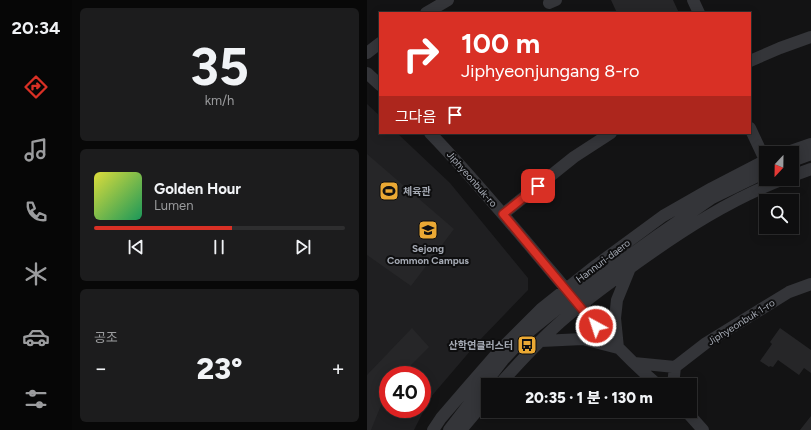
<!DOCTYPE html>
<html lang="ko">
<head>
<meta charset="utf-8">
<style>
	body { margin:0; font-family:Figtree,"Noto Sans KR",sans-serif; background:#1c1c1d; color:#f1f3f6; height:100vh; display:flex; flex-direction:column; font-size:15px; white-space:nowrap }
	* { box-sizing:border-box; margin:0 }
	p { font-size:13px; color:#9b9c9e }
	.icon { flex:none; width:22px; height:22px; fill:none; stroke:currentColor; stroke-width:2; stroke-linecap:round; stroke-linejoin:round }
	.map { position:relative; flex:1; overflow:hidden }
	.sheet { display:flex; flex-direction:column; gap:8px; padding:8px; background:#080808; width:295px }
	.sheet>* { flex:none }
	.hud { position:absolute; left:12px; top:12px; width:372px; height:122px; border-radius:0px; box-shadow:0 2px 10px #0003,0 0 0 1px #2e2e2f; background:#d93025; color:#fff; overflow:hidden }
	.needle { width:26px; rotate:202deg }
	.controls { position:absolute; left:392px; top:146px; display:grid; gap:8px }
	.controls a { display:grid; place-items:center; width:40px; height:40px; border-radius:0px; background:#0e0e0f; box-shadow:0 2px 10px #0003,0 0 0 1px #2e2e2f; font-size:20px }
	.speed { position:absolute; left:12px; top:366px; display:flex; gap:8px; font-size:20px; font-weight:700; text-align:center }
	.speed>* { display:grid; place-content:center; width:52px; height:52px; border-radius:50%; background:#0e0e0f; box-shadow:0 2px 10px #0003,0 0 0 1px #2e2e2f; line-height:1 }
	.speed .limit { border:6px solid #d22; background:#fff; color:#111 }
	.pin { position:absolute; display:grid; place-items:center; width:34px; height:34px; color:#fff; margin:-17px; border-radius:8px; box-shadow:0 2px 6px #0006 }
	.me { position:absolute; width:44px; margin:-22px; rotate:320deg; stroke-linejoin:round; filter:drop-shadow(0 0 3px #0008) }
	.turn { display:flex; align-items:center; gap:14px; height:84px; padding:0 16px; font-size:18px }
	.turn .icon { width:52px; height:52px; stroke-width:2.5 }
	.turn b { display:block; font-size:28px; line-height:34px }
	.then { display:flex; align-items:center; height:38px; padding:0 16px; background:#0003; gap:8px; font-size:15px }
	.big { font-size:30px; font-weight:800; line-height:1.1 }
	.sheet .tile { flex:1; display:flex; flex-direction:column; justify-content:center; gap:6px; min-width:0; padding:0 14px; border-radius:6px; background:#1c1c1d }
	.sheet .dial { align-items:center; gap:0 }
	.dial b { font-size:52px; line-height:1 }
	.song { display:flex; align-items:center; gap:12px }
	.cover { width:48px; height:48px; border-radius:6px; background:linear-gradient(135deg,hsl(60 70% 55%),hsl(150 70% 35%)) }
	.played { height:4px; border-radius:2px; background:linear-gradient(90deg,#d93025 55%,#2e2e2f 55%) }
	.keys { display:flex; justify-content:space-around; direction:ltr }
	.heat { display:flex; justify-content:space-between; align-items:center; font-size:22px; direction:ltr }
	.trip { position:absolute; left:114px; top:378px; width:216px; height:40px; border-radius:0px; background:#0e0e0f; box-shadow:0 2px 10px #0003,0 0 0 1px #2e2e2f; font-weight:800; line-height:40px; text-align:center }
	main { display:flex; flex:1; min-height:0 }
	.menu { display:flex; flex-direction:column; width:72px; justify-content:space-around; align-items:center; background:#060606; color:#9b9c9e }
	.menu .icon { width:28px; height:28px }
	.menu .active { color:#d93025 }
	.menu b { font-size:18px; color:#f1f3f6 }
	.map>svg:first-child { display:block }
</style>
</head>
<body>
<main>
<nav class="menu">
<b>20:34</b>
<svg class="icon active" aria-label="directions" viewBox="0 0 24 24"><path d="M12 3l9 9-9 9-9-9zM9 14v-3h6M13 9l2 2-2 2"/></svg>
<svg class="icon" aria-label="music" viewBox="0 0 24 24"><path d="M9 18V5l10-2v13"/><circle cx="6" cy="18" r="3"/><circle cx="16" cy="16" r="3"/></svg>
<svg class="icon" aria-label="phone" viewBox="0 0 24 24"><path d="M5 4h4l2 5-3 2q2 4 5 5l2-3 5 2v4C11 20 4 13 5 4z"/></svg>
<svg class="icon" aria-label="climate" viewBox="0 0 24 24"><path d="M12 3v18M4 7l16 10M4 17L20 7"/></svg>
<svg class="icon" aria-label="car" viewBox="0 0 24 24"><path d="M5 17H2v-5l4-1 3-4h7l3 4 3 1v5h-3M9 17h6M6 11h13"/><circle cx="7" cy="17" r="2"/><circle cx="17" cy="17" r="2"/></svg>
<svg class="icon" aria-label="filters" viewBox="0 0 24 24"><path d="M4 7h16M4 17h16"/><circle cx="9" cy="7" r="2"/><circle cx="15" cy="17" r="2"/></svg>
</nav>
<section class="sheet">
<div class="tile dial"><b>35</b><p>km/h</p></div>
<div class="tile">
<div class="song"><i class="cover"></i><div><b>Golden Hour</b><p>Lumen</p></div></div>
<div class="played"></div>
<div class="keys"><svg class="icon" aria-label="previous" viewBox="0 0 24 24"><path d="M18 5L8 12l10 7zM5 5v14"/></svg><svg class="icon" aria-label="pause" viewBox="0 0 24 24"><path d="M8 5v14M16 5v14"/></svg><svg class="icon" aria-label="next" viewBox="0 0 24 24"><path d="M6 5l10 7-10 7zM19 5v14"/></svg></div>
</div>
<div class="tile"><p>공조</p>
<div class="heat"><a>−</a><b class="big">23°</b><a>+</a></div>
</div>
</section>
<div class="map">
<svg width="444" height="430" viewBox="0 0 444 430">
	<rect width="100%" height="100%" fill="#131314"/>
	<path fill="#1f1f21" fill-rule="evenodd" d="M0,104L13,116V133H30L83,183L161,278V290L110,343L63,398L47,430H0ZM21,375H55V409H21Z"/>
	<path fill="#262628" d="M244,0H306L312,13H250Z
		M0,154L87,229L44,286L0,255Z
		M45,328L62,347L34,375H21V388L4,430H0V375Z
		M413,328L444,350V373L437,368L432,375L411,360L406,367L403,366L402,367L393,361L405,344L403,342Z
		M444,416V430H433Z"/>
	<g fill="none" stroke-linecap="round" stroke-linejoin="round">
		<path stroke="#343539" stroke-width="12" d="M326,0L332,13
			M182,3L189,0
			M59,13L81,0
			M0,53L13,43
			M383,61L413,48L444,37
			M0,73L13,85
			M383,128L398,160
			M63,133C105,176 144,224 183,270C218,311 250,350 291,385
			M418,153L444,144
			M425,161L444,154
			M425,176L444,169
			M136,214L207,157L244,133
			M174,341L216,339L251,348L248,318L250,300L263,268
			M267,363L308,367
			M308,367L339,343L422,292L444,284
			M132,385C150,365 169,344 189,326C214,303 243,283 270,263C316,230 364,199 417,179
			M306,385L308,367
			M319,411L336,430
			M66,430L74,418L99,389L133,350L174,309L228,266L296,216L345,188L399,160
			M82,430L136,360L164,330L206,296L290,236L345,198L399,172
			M94,430L121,398"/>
	</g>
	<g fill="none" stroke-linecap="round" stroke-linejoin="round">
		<g stroke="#8d1f18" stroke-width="10">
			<path id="route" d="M171,186L136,214L229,326"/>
		</g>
		<use href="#route" stroke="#d93025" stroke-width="7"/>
	</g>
	<defs>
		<g id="stadium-square" transform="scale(1)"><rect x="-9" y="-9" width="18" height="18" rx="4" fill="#eba934" stroke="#0e0e0f"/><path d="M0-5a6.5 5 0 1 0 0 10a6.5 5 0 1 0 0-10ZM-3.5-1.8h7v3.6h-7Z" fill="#111"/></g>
		<g id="university-square" transform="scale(1)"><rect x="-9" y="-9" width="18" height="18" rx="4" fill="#eba934" stroke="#0e0e0f"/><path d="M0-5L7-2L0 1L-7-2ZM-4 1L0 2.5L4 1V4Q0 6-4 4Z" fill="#111"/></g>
		<g id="bus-square" transform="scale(1)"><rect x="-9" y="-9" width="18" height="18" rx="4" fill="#eba934" stroke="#0e0e0f"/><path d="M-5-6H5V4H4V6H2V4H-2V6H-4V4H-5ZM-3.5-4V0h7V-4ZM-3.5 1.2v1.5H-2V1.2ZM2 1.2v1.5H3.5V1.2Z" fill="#111"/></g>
	</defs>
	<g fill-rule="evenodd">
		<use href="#stadium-square" x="22" y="191"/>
		<use href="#university-square" x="61" y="230"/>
		<use href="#bus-square" x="160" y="345"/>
	</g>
	<g text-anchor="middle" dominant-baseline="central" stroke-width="4" stroke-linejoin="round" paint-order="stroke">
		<g font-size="10" fill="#a5aab4" stroke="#0e0e0f">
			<text transform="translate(105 179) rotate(49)">Jiphyeonbuk-ro</text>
			<text transform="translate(236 261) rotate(-37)">Hannuri-daero</text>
			<text transform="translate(374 322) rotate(-32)">Jiphyeonbuk 1-ro</text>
		</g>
		<g font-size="10" font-weight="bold" fill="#a5aab4" stroke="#0e0e0f" text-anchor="start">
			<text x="36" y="191">체육관</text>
			<text x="61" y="248" text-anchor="middle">Sejong<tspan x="61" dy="12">Common Campus</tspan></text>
			<text x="146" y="345" text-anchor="end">산학연클러스터</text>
		</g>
	</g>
</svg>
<div class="controls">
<a><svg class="needle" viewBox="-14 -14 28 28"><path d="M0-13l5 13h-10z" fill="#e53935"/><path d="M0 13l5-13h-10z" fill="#9b9c9e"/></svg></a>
<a><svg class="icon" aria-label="search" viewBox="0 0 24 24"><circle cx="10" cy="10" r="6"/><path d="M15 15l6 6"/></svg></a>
</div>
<div class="speed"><div class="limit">40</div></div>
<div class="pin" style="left:171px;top:186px;background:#d93025"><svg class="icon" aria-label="arrive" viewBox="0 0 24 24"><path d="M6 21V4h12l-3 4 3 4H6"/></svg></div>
<svg class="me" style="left:229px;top:326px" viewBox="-20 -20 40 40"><circle r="17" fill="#d93025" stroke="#fff" stroke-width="3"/><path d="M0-11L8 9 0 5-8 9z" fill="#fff"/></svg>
<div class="trip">20:35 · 1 분 · 130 m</div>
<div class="hud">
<div class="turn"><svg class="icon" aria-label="right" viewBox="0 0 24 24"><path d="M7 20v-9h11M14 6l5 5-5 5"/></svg><div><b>100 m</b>Jiphyeonjungang 8-ro</div></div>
<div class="then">그다음<svg class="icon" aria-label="arrive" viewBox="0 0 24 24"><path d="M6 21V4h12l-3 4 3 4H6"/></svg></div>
</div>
</div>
</main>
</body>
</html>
